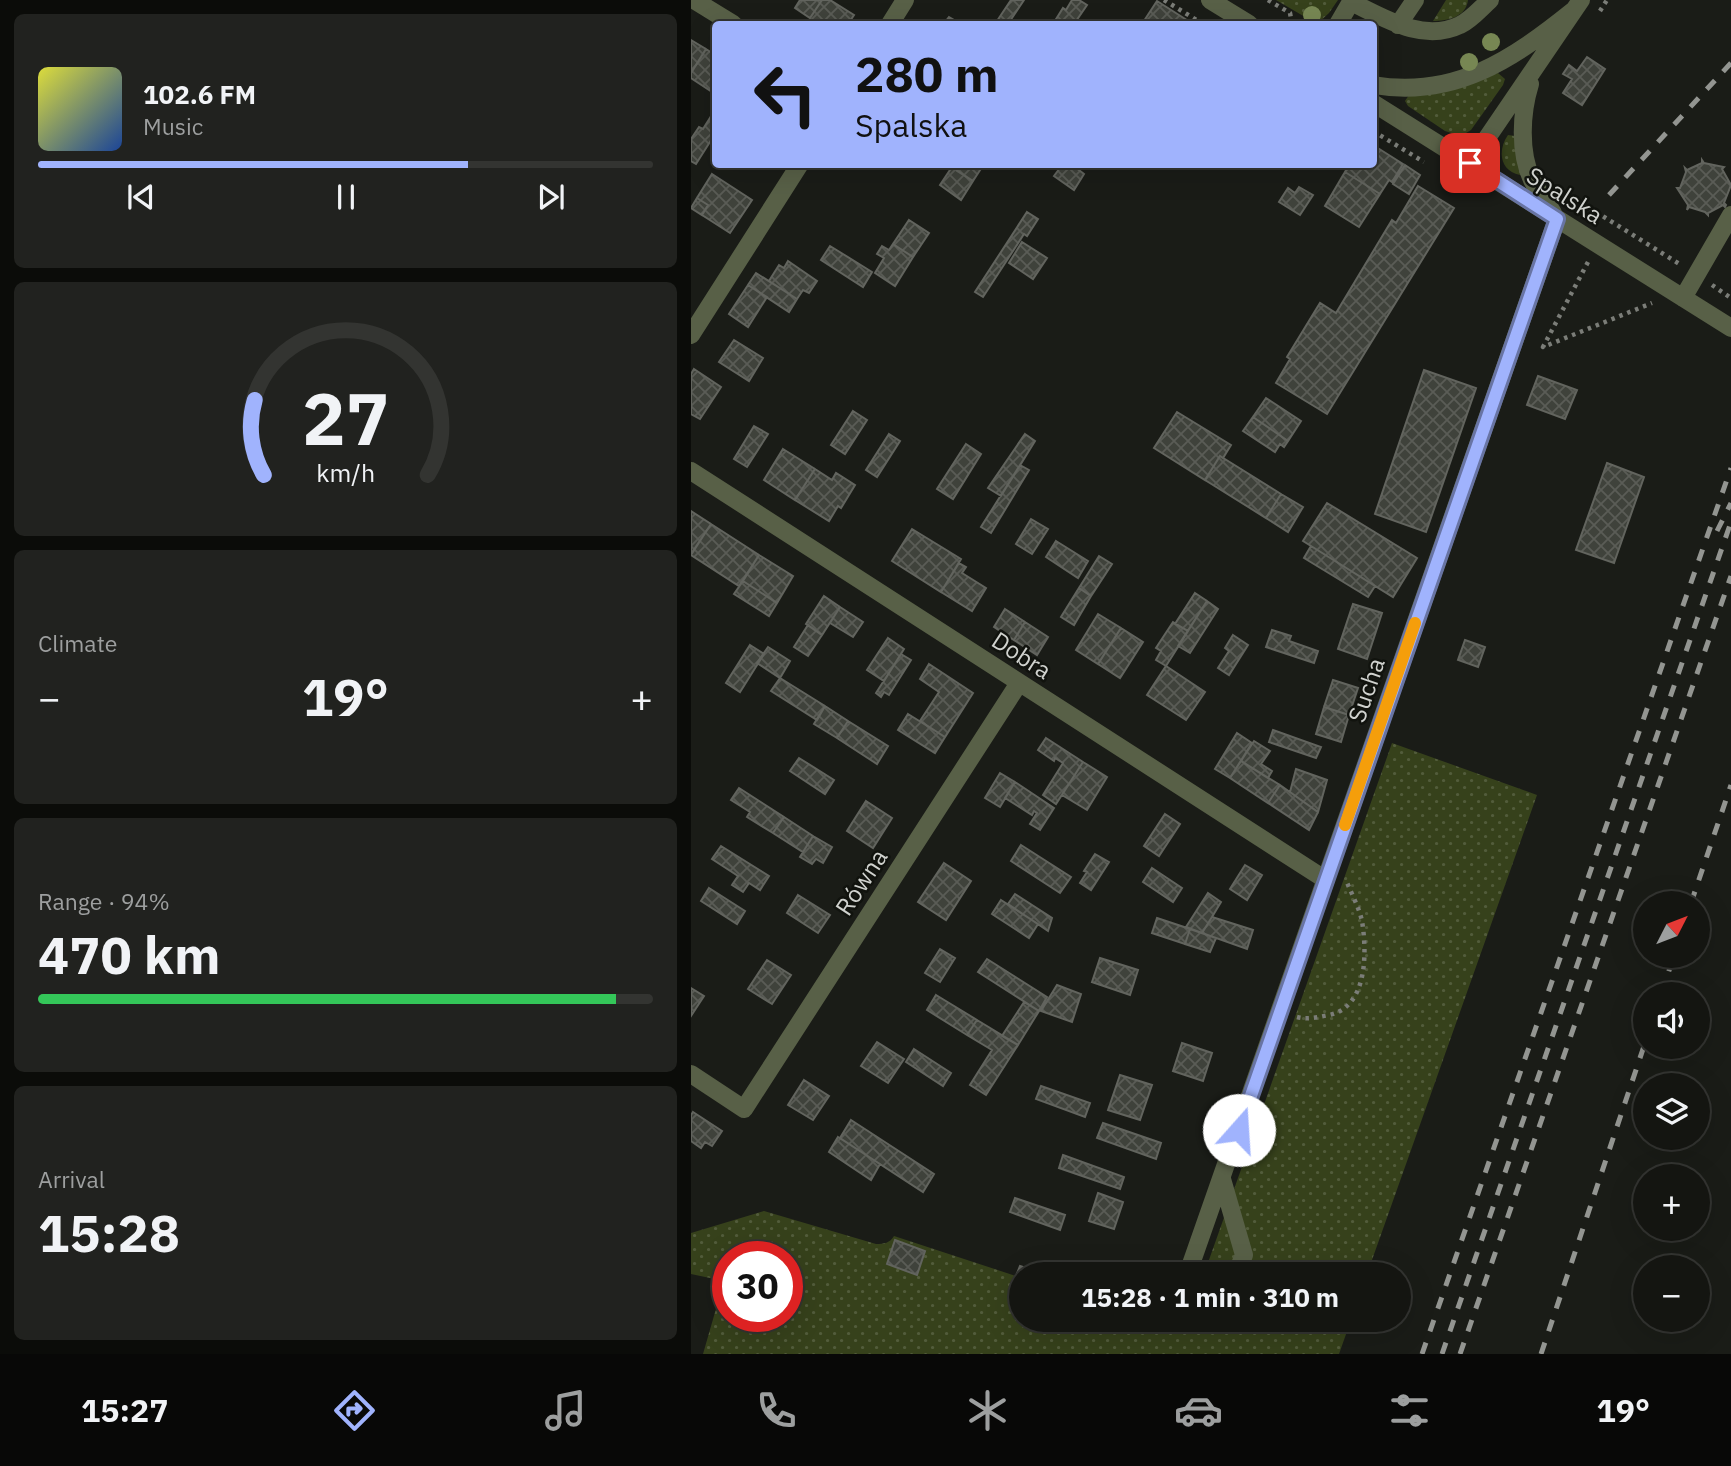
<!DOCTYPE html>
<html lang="en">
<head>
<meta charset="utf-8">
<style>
	body { margin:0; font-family:"IBM Plex Sans",sans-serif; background:#21221f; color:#f1f3f6; height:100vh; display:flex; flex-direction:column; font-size:26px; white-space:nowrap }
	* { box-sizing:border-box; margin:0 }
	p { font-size:23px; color:#9d9f9f }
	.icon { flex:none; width:38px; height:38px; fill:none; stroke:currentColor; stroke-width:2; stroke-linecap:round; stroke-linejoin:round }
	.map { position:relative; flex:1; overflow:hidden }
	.side { display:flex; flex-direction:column; gap:14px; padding:14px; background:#0b0c09; width:691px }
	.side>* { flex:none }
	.top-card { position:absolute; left:21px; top:21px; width:665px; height:147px; border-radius:7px; box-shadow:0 7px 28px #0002,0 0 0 2px #333431; background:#a0b3fd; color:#111; overflow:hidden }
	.needle { width:46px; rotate:48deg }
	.controls { position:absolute; left:942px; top:891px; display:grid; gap:14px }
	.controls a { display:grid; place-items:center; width:77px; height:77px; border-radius:50%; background:#141511; box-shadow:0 7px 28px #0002,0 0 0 2px #333431; font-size:35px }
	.speed { position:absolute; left:21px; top:1241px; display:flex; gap:14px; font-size:35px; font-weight:700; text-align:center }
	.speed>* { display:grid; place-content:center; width:91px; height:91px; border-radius:50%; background:#141511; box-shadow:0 7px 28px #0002,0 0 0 2px #333431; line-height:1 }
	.speed .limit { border:10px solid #d22; background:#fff; color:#111 }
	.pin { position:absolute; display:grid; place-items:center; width:60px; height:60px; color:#fff; margin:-30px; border-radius:14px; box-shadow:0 4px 10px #0006 }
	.me { position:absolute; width:77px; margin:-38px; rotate:19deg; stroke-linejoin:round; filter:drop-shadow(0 0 5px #0008) }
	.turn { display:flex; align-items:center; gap:24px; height:147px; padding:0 28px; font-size:32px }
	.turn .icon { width:91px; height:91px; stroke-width:2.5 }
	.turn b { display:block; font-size:49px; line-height:60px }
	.big { font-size:52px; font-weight:700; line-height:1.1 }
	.side .tile { flex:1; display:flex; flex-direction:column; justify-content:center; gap:10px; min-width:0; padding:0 24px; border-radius:10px; background:#21221f }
	.side .dial { align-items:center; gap:0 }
	.dial svg { height:182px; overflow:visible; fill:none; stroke:#333431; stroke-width:7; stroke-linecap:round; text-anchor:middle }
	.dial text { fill:#f1f3f6; stroke:none }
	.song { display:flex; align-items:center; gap:21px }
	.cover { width:84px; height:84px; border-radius:10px; background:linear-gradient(135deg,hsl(60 70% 55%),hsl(220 70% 35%)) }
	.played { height:7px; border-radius:4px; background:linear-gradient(90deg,#a0b3fd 70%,#333431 70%) }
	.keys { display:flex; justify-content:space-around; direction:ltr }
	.heat { display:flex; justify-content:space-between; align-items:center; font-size:38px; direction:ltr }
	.charge { height:10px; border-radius:5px; background:linear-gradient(90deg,#34c759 94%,#333431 0) }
	.trip { position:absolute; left:318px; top:1262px; width:402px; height:70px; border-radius:35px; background:#141511; box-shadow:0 7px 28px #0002,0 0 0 2px #333431; font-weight:700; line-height:70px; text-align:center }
	.tab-bar { display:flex; height:112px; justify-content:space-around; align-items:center; background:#080807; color:#9d9f9f }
	.tab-bar .icon { width:49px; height:49px }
	.tab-bar .selected { color:#a0b3fd }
	.tab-bar b { font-size:32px; color:#f1f3f6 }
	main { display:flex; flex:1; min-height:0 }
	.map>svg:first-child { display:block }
</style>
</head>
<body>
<main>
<section class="side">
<div class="tile">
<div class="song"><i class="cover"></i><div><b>102.6 FM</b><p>Music</p></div></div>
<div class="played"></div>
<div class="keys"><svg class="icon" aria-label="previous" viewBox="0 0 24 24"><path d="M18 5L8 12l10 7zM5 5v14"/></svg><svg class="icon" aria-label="pause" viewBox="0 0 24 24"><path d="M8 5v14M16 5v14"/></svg><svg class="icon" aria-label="next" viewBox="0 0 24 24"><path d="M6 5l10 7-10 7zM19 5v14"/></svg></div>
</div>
<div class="tile dial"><svg viewBox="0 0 100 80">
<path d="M14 69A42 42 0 1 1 86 69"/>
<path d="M14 69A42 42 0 0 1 10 36" stroke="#a0b3fd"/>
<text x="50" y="56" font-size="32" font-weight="700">27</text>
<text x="50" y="72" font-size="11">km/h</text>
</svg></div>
<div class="tile"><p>Climate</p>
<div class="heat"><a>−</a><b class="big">19°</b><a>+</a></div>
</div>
<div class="tile"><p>Range · 94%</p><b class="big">470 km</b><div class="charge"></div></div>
<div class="tile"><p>Arrival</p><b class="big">15:28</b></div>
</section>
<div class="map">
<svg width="1040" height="1354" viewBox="0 0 1040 1354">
	<defs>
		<pattern id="grass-dots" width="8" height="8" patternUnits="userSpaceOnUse" patternTransform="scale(1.75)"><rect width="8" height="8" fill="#36411b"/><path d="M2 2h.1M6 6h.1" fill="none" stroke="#525c3b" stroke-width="1.8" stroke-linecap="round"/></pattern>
		<pattern id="building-cross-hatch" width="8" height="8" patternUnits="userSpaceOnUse" patternTransform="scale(1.75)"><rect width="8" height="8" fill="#3f423b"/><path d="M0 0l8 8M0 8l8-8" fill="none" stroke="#5a5c56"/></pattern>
	</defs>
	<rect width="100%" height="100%" fill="#1a1c17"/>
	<path fill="url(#grass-dots)" fill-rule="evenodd" d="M585,0H647L638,13L626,24Z
		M755,0H777C775,17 757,21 742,21Z
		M807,73L814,79L812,85L780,130L770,136L754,131L717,106L714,101L718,95Z
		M817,135L824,136L832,174L829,175C809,171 806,151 817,135Z
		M701,743L846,795L676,1274H513Z
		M73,1211L185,1244C193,1244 199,1243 203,1236L331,1278V1320H452L462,1323L464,1320H660L648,1354H12L33,1281L0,1274V1233ZM37,1256H96V1316H37Z"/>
	<path fill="url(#building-cross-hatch)" stroke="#62645e" stroke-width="2" d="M109,0H131L119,18L104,8Z
		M131,0H139L163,15L157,24H115Z
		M320,0H333L317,24H304Z
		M381,0H388L396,5L383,24H362L372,8L375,10Z
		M466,1L502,24H451Z
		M258,17L270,24H246L248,21L254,22Z
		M0,40L15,49L0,73Z
		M15,49L24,55V94L0,78V73Z
		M896,57L914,69L891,105L872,93L881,79L872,74L878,65L886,71Z
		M22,113L24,114V134L5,164L0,161V139L8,127L12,129Z
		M682,145L712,164L701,182L698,180L689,194L654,172L659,164H682Z
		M1011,160L1013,163L1033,167L1031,169L1040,185L1033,203L1035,205L1034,207L1032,205L1017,213V215L1014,212L998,207L996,210L997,205L986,188H989L995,172L994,168L996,170L1011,163Z
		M270,164H293L282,181L266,171Z
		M372,164H380L393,174L383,190L363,176Z
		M714,165L729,175L718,194L702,184Z
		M261,167L282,181L270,200L249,185Z
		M654,172L689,194L668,227L634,206Z
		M21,174L61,200L39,233L11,215L17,205L6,198Z
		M727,186L763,208L636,414L585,383L599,359L596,357L629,303L645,313L701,220L705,223Z
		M608,187L622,195L609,215L588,202L597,188L604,193Z
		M6,198L17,205L11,215L0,208Z
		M336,212L347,219L336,236L333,234L292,297L284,292Z
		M218,220L238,233L222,257L202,244Z
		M331,242L356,258L342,279L318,263Z
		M202,244L222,257L204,286L184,273L193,258L186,254L191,246L198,250Z
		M139,246L181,272L172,287L130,260Z
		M97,261L126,281L118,293L112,290L106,299L78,281L88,265L93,268Z
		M65,273L106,299L98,312L57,285Z
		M57,285L76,297L57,327L38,314Z
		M43,340L72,358L58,381L28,362Z
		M3,369L30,387L9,419L0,414V374Z
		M733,370L785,388L735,532L684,514Z
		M847,376L886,390L874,419L836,405Z
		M575,398L610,421L597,441L562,417Z
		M162,411L176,420L154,454L140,445Z
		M486,412L540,445L532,458L529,456L514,480L463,448Z
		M562,417L597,441L593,447L589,444L584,452L552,431Z
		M63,426L77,434L56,467L43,459Z
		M198,434L209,441L186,477L175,470Z
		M334,434L344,441L310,496L297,488Z
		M275,444L290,454L262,499L246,489Z
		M92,449L124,469L104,500L73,480Z
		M529,456L590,494L575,518L514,480Z
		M916,463L953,477L923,563L885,550Z
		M329,465L338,470L300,533L290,527Z
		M124,469L141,480L145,473L164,485L150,508L147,506L138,521L104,500Z
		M590,494L612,507L597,532L575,518Z
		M636,503L726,558L702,597L612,541Z
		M0,511L20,524L0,554Z
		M340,519L357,529L341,554L325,544Z
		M20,524L68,555L48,586L0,555Z
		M221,529L270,559L250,592L201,561Z
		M365,541L397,561L387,578L355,557Z
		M620,546L684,586L677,597L613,558Z
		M68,555L102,576L86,603L52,581Z
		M408,556L421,564L400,596L388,588Z
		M268,563L275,567L271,573L295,588L281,611L250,592Z
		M52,581L86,603L78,616L43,594Z
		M388,588L400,596L383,625L370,617Z
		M504,593L516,601L497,631L484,624Z
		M133,596L149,607L131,635L115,624Z
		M516,601L527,609L499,653L487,646Z
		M662,604L691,613L676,659L647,649Z
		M149,607L172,622L162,637L139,623Z
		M314,609L334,622L323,640L303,627Z
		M407,614L430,628L407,664L385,650Z
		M334,622L357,637L346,655L323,640Z
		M482,622L497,631L475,666L465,660L470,651L465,648Z
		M117,625L131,635L117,656L103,647Z
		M430,628L452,642L429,678L407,664Z
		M581,630L600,636L598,641L627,651L623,663L575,647Z
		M542,635L557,645L538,675L527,668L538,651L534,648Z
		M197,638L213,649L193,681L176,670Z
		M774,640L794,647L787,667L767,660Z
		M59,645L73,654L49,692L35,683Z
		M77,647L99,661L89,678L66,663Z
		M210,654L220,660L198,695L193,692L190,697L185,693Z
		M238,664L282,693L254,737L229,721L248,692L229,679Z
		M475,666L514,692L495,720L456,695Z
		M89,678L134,706L126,720L80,691Z
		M642,680L667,688L658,715L633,707Z
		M134,706L157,721L146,738L123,724Z
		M633,707L658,715L650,742L625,734Z
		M217,714L254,737L244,753L207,730Z
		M157,721L197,746L186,764L146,738Z
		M582,730L630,747L625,758L578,742Z
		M546,733L561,743L539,778L524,769Z
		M355,738L392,762L365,804L352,795L372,763L364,758L363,761L347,750Z
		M563,741L579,751L570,764L581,771L577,778L550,761Z
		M108,758L143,780L134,794L99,771Z
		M550,761L589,785L577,803L539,778Z
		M392,762L416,777L396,810L371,795Z
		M605,769L636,780L627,812L599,792Z
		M309,773L324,782L309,807L294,798Z
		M324,782L363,808L349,830L339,824L346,813L343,811L341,815L314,798Z
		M589,785L627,812L618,830L577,803Z
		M48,788L93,817L82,833L56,817L59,812L40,800Z
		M175,801L201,818L182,848L156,831Z
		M474,814L489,824L468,856L453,846Z
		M93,817L122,836L112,852L82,833Z
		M122,836L141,847L132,863L125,859L121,864L109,857Z
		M330,845L380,877L369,893L320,861Z
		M30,846L78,876L69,890L58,883L52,892L41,885L47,876L21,859Z
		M404,854L418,862L400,890L389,883L396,872L393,871Z
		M253,863L280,881L255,920L227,902Z
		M554,865L571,875L556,900L539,889Z
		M461,868L491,888L482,902L452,882Z
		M18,888L54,911L46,924L10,901Z
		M517,893L530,902L521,917L511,933L495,927Z
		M324,894L361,918L357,931L317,904Z
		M107,895L139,915L127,933L96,913Z
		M310,900L347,924L338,938L301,914Z
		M521,917L562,930L556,949L511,933Z
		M466,918L499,929L494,944L461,933Z
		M499,929L525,938L519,952L494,944Z
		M249,949L264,958L249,982L234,973Z
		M409,958L447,970L439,995L401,982Z
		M296,959L356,997L348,1011L287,972Z
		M76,960L100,975L81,1004L57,989Z
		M366,985L390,994L381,1022L350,1011Z
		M0,988L13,996L0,1016Z
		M245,995L286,1020L276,1035L236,1010Z
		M333,1002L348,1011L327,1045L311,1036Z
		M286,1020L327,1045L295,1095L279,1085L301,1050L276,1035Z
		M186,1042L213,1059L197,1083L170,1066Z
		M491,1043L521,1053L512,1081L482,1071Z
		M223,1049L260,1073L252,1086L215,1062Z
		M429,1075L461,1085L449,1120L417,1110Z
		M113,1080L138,1096L122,1120L97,1105Z
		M350,1086L399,1103L394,1117L345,1099Z
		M2,1112L31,1131L21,1146L14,1142L10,1148L0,1141V1115Z
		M160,1120L243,1174L232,1192L149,1138Z
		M412,1123L470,1143L465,1159L406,1138Z
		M147,1137L189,1164L180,1180L138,1152Z
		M372,1155L433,1177L429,1189L368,1168Z
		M407,1193L432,1202L423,1229L398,1221Z
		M324,1198L374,1215L369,1230L319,1212Z
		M204,1240L234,1251L226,1275L196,1264Z
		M329,1266L353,1274H331V1278L325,1276Z
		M416,1267L438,1274H414Z"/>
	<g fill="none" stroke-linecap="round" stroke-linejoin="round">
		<path stroke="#7b7d78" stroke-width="4.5" stroke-dasharray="3.5 5" stroke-linecap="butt" d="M473,0L512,24
			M577,0L599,13L601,24
			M909,11L916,0
			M682,131L733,162
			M875,196L889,202L990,265
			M897,262L852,347L961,303
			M1021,285L1040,298
			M606,1017C617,1020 627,1017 638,1015C677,1007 676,952 671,921C668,907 660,893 655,880"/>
		<path stroke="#586047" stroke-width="18" d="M3,0L42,24
			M519,0L558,24
			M660,2C693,18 732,43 769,25C780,20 790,8 799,0
			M199,24L214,0
			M647,24L661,0
			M707,25L724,0
			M839,84C830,113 828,152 841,180C847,192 855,202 862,213
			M682,85C764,99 822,59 883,10
			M682,103L1040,328
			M779,163L890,0
			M992,298L1040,215
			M0,335L109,164
			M0,471L635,880
			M0,1074L53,1109L328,683
			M531,1179L553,1255L545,1274
			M504,1274L499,1267L866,219"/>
		<path stroke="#939591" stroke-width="5" stroke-dasharray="12 12" stroke-linecap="butt" d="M918,195L1040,63
			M1026,531L1040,503
			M1000,903L1040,785
			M970,994L983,956
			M731,1354L1040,468
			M751,1354L1040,522
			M769,1354L1040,576
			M850,1354L954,1043"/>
	</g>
	<g fill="#778753">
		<circle cx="621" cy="15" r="9"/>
		<circle cx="800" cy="42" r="9"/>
		<circle cx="778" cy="62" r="9"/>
	</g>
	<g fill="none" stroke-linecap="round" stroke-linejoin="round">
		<g stroke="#6874a4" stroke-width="18">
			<path id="route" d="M548,1130L866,219L779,163"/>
		</g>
		<use href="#route" stroke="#a0b3fd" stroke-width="12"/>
		<path stroke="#f59e0b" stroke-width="12" d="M654,825L724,623"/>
	</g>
	<g text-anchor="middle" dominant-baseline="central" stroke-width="5" stroke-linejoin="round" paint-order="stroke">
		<g font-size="24" fill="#d0d2ce" stroke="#11130e">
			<text transform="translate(874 195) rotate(32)">Spalska</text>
			<text transform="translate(331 655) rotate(33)">Dobra</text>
			<text transform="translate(675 690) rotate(-71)">Sucha</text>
			<text transform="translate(170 882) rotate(-57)">Równa</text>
		</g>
	</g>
</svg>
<div class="controls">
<a><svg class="needle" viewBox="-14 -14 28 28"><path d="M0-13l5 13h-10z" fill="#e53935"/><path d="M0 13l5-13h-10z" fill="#9d9f9f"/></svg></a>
<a><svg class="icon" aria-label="sound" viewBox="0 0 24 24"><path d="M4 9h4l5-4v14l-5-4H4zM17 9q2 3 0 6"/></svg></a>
<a><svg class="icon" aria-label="layers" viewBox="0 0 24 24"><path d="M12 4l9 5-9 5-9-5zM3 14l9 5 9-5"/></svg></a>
<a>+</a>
<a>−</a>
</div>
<div class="speed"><div class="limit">30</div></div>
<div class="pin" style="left:779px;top:163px;background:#d93025"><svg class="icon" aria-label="arrive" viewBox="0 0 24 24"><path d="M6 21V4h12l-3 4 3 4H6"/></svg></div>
<svg class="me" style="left:548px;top:1130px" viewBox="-20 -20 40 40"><circle r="19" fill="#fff"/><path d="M0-13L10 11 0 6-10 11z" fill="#a0b3fd"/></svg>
<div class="trip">15:28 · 1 min · 310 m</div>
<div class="top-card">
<div class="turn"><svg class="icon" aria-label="left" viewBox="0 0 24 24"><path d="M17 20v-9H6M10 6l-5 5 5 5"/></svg><div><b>280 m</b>Spalska</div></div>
</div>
</div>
</main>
<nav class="tab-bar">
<b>15:27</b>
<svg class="icon selected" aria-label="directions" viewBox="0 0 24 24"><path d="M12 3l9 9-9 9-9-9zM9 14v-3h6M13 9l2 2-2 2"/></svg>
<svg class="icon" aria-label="music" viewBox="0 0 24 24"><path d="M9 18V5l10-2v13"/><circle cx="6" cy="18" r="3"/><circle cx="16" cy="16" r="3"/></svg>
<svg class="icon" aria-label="phone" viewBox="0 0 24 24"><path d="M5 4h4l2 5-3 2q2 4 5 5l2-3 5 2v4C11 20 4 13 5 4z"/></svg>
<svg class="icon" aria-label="climate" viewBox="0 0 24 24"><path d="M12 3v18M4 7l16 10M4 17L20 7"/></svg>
<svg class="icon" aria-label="car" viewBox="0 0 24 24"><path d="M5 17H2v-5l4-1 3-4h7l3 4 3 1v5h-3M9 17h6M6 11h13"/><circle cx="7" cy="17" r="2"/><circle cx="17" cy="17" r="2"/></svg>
<svg class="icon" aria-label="filters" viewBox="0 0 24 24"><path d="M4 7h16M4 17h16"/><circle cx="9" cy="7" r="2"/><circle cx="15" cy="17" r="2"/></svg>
<b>19°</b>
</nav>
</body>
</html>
